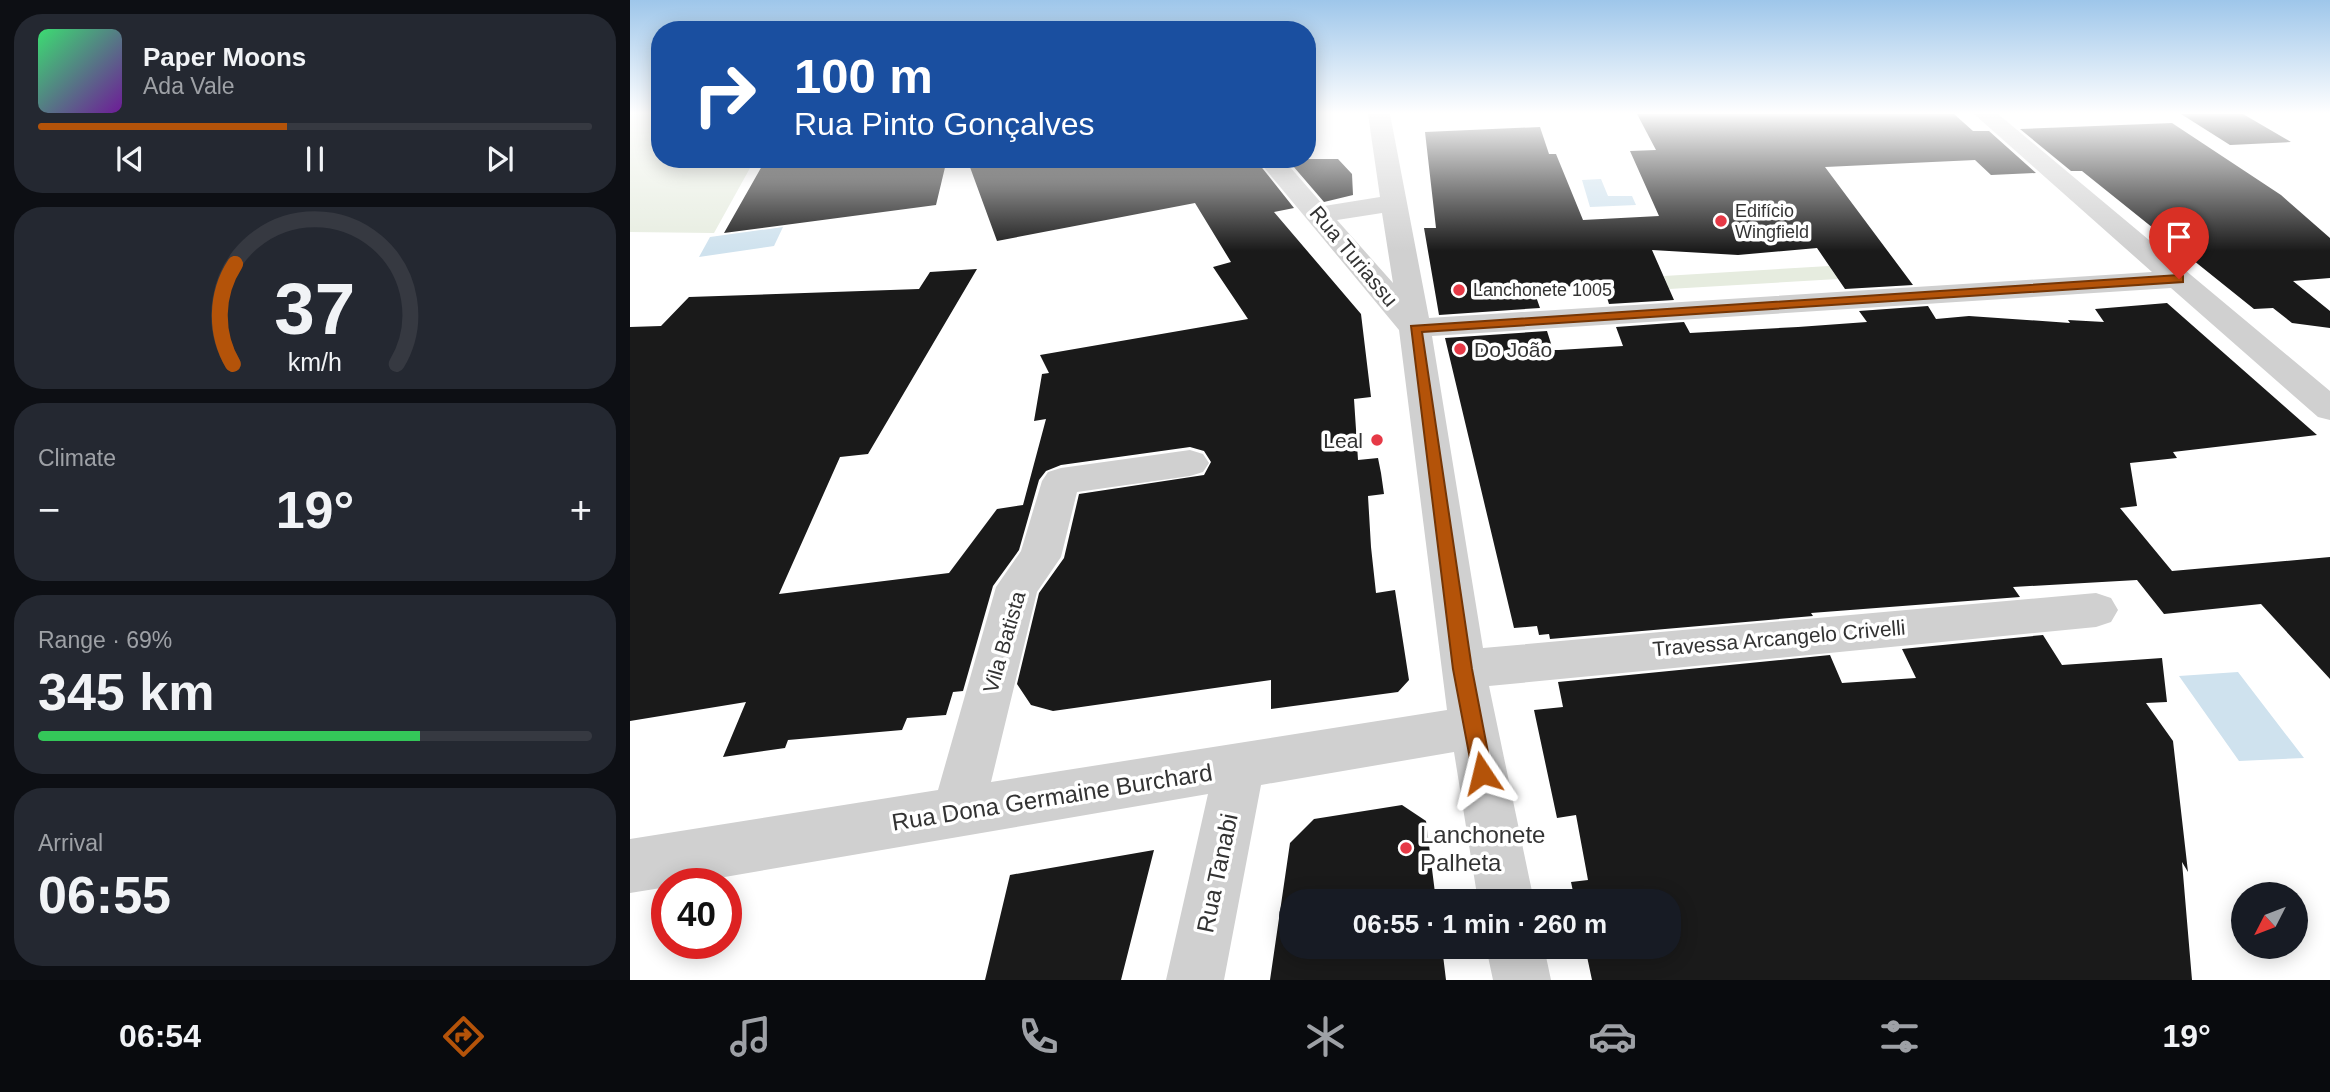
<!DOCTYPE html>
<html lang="en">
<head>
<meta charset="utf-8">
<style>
	body { margin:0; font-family:Arial,sans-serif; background:#242831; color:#f1f3f6; height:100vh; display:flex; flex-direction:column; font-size:26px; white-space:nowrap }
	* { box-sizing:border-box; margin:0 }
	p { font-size:23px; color:#9ea1a6 }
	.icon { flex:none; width:38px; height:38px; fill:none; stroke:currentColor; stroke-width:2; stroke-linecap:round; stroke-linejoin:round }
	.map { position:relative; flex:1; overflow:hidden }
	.details { display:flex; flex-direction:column; gap:14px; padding:14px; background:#0d0f14; width:630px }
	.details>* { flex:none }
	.banner { position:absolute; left:21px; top:21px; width:665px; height:147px; border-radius:28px; box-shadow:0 4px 18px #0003; background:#1a4fa0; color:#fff; overflow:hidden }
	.needle { width:46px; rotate:228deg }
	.tools { position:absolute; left:1601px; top:882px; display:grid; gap:14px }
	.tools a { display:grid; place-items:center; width:77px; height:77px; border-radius:50%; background:#171b24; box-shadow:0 4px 18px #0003; font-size:35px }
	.speed { position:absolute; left:21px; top:868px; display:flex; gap:14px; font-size:35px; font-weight:700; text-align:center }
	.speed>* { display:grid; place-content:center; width:91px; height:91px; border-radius:50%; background:#171b24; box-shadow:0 4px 18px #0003; line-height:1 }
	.speed .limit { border:10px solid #d22; background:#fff; color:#111 }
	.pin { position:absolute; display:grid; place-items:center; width:60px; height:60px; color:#fff; margin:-72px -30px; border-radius:50% 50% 50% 0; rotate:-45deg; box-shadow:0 0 7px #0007 }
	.pin .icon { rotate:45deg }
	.me { position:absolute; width:77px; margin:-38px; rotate:350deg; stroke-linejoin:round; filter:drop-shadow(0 0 5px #0008) }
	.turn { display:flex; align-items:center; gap:24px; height:147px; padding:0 28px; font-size:32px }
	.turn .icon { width:91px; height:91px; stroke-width:2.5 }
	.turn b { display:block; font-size:49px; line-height:60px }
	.big { font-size:52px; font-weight:800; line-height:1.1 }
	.details .card { flex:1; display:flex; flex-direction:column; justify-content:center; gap:10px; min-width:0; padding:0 24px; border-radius:28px; background:#242831 }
	.details .dial { align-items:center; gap:0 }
	.dial svg { height:182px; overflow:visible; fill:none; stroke:#363941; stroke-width:7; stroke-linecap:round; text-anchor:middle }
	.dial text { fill:#f1f3f6; stroke:none }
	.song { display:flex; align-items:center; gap:21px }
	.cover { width:84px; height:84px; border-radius:10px; background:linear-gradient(135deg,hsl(140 70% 55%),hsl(280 70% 35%)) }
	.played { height:7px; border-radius:4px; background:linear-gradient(90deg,#b45309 45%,#363941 45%) }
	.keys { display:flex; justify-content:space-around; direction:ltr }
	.heat { display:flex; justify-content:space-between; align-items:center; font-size:38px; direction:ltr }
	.charge { height:10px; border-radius:5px; background:linear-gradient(90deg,#34c759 69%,#363941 0) }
	.trip { position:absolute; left:649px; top:889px; width:402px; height:70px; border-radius:28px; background:#171b24; box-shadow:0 4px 18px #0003; font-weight:800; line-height:70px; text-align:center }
	.tabs { display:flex; height:112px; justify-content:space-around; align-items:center; background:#090b0e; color:#9ea1a6 }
	.tabs .icon { width:49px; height:49px }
	.tabs .on { color:#b45309 }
	.tabs b { font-size:32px; color:#f1f3f6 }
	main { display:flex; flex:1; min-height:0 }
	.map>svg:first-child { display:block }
</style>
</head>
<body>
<main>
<section class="details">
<div class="card">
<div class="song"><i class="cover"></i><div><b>Paper Moons</b><p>Ada Vale</p></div></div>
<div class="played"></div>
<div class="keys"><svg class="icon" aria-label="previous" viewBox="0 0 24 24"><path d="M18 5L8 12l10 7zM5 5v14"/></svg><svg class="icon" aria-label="pause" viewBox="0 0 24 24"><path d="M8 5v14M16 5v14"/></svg><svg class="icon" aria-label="next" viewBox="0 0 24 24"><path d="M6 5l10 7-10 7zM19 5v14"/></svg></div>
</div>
<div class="card dial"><svg viewBox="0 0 100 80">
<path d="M14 69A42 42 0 1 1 86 69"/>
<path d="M14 69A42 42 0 0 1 15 25" stroke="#b45309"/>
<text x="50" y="56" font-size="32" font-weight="700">37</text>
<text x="50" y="72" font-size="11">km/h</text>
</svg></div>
<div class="card"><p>Climate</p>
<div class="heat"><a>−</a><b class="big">19°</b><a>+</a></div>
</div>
<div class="card"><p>Range · 69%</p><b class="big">345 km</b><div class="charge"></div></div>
<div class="card"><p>Arrival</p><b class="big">06:55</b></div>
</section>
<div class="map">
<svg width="1700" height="980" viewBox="0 0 1700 980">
	<rect width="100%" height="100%" fill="#fff"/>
	<path fill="#e6ecdf" d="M0,114H30V159H176L120,168L84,233L0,232Z
		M1199,266L1208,279L1039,289L1034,276Z"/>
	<path fill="#cfe2ee" d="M971,179L978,196H1002L1006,205L960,207L952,180Z
		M153,227L144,246L69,257L80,237Z
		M1608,672L1674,758L1609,761L1549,676Z"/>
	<path fill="#1a1a1a" d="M1007,114H1324L1343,131H1359L1406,173L1361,175L1345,160L1195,167L1283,285L1215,289L1187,248L1108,255L1022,250L1044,300L979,304L973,285L903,288L910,308L809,315L794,228H806L795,132L910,127L919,154H926L953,220L1029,216L1000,151L1026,150Z
		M1551,114H1613L1661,142L1600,145Z
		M1542,123L1651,195L1700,238V278L1663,281L1700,311V328L1662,323L1643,308L1624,309L1452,171H1441L1390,129Z
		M136,159H317L306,205L94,233Z
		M337,159H625L664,208L644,212L731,314L741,397L724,399L728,460L748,458L751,473L754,494L738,496L741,547L746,593L765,590L779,680L768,692L641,709V680L423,711L401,705L387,684L409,593L434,558L449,494L574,475L581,462L574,451L560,447L431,465L416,471L409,480L389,550L363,586L333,691L323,692L316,715L277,718L272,730L158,740L155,748L93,757L116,702L0,721V327L31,326L59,297L289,289L300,272L347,269L238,454L210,457L149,594L319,573L367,509L393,505L416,419L404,421L412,374L419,373L410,355L618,319L583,267L601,262L565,203L367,241Z
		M657,159H708L722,174L723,195L694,202Z
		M1537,303L1687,435L1543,452L1547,458L1500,463L1507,506L1490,508L1542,571L1700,557V679L1631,604L1534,614L1507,580L1383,587L1390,597L1181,613L1183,616L920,639L919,634L909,635L907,626L884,628L815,338L917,331L923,350H929L993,346L986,327L1054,322L1060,333L1168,327L1237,322L1229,311L1298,306L1306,319L1339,316L1440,323L1438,320L1474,322L1465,309Z
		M1413,635L1432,665L1532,658L1537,702L1516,703L1543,741L1558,872L1552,862L1562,980H962L955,947H1040V901H945L941,882L958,880L946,815L927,818L904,710L933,707L928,682L1200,655L1212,683L1286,678L1272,649Z
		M772,805L796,821L806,901H662V947H812L816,980H640L660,843L684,819Z
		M524,850L491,980H355L380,875Z"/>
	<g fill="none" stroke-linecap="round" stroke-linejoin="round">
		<path fill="#d0d0d0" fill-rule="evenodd" d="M738,114H760L799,318L1522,272L1344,114H1368L1700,391V420L1688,417L1541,288L802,336L853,648L1466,593L1481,598L1488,610L1481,622L1466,627L859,686L904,901H848L824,752L631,785L594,980H536L578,794L54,884H37V887L0,893V839L308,790L366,587L391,551L412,481L418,472L431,468L560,450L573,454L579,463L573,472L560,476L447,492L431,557L407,592L361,782L817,710L769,330L627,159H653L694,206L750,197ZM752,213L763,283L707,220Z
			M856,947H914L921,980H863Z"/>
	</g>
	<linearGradient id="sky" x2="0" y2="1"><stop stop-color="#9ec6ea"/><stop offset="0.45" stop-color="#fff"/><stop offset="1" stop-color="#fff" stop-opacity="0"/></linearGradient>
	<rect width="1700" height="251" fill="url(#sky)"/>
	<path fill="#b45309" stroke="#753606" stroke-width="2" d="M1549,275L1553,276V282L792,332L842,669L862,773L859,780L852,783L844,780L823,669L781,326Z"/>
	<g fill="#e63946" stroke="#fff" stroke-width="2.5">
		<circle cx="1091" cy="221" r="7"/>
		<circle cx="829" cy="290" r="7"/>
		<circle cx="830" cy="349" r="7"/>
		<circle cx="747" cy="440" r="7"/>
		<circle cx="776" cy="848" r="7"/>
	</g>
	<g text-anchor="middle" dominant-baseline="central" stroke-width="7" stroke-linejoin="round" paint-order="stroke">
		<g font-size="18" fill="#333" stroke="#fff" text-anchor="start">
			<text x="1105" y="211">Edifício<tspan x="1105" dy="21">Wingfield</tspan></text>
			<text x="843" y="290">Lanchonete 1005</text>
		</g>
		<g font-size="21" fill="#333" stroke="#fff">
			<text transform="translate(724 256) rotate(50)">Rua Turiassu</text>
			<text transform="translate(1149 638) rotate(-5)">Travessa Arcangelo Crivelli</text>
			<text transform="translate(374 642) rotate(-74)">Vila Batista</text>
		</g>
		<g font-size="21" fill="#333" stroke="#fff" text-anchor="start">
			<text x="844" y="349">Do João</text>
			<text x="733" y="440" text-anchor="end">Leal</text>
		</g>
		<g font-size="24" fill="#333" stroke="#fff">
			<text transform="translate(422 797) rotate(-9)">Rua Dona Germaine Burchard</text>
			<text transform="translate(587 873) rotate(-78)">Rua Tanabi</text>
		</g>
		<g font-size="24" fill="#333" stroke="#fff" text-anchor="start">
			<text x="790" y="834">Lanchonete<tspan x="790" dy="28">Palheta</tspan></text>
		</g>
	</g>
</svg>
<div class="tools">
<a><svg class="needle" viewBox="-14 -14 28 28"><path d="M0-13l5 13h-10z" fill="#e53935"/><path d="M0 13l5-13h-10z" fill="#9ea1a6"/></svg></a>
</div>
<div class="speed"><div class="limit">40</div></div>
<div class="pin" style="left:1549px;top:279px;background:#d93025"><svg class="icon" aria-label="arrive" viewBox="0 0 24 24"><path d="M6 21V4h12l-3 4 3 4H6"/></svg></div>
<svg class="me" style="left:852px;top:773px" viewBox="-20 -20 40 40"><path d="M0-17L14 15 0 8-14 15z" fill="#b45309" stroke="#fff" stroke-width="4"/></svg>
<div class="trip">06:55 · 1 min · 260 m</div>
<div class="banner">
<div class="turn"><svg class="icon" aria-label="right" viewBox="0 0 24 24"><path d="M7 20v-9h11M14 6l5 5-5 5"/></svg><div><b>100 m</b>Rua Pinto Gonçalves</div></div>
</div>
</div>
</main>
<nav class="tabs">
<b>06:54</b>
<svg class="icon on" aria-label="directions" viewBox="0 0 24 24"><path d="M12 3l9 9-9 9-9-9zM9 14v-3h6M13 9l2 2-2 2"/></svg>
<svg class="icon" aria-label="music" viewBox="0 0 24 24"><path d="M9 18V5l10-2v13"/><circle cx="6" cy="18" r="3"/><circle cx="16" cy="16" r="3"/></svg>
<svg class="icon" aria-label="phone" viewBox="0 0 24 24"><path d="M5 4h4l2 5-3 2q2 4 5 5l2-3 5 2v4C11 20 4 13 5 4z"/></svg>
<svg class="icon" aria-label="climate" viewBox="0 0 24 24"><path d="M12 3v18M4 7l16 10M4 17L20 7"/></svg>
<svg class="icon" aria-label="car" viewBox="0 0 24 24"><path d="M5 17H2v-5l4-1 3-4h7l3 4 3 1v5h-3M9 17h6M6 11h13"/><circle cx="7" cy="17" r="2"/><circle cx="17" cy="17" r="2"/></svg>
<svg class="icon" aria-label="filters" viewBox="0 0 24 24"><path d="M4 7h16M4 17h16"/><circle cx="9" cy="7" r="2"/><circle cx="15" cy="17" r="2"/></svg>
<b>19°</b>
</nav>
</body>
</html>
